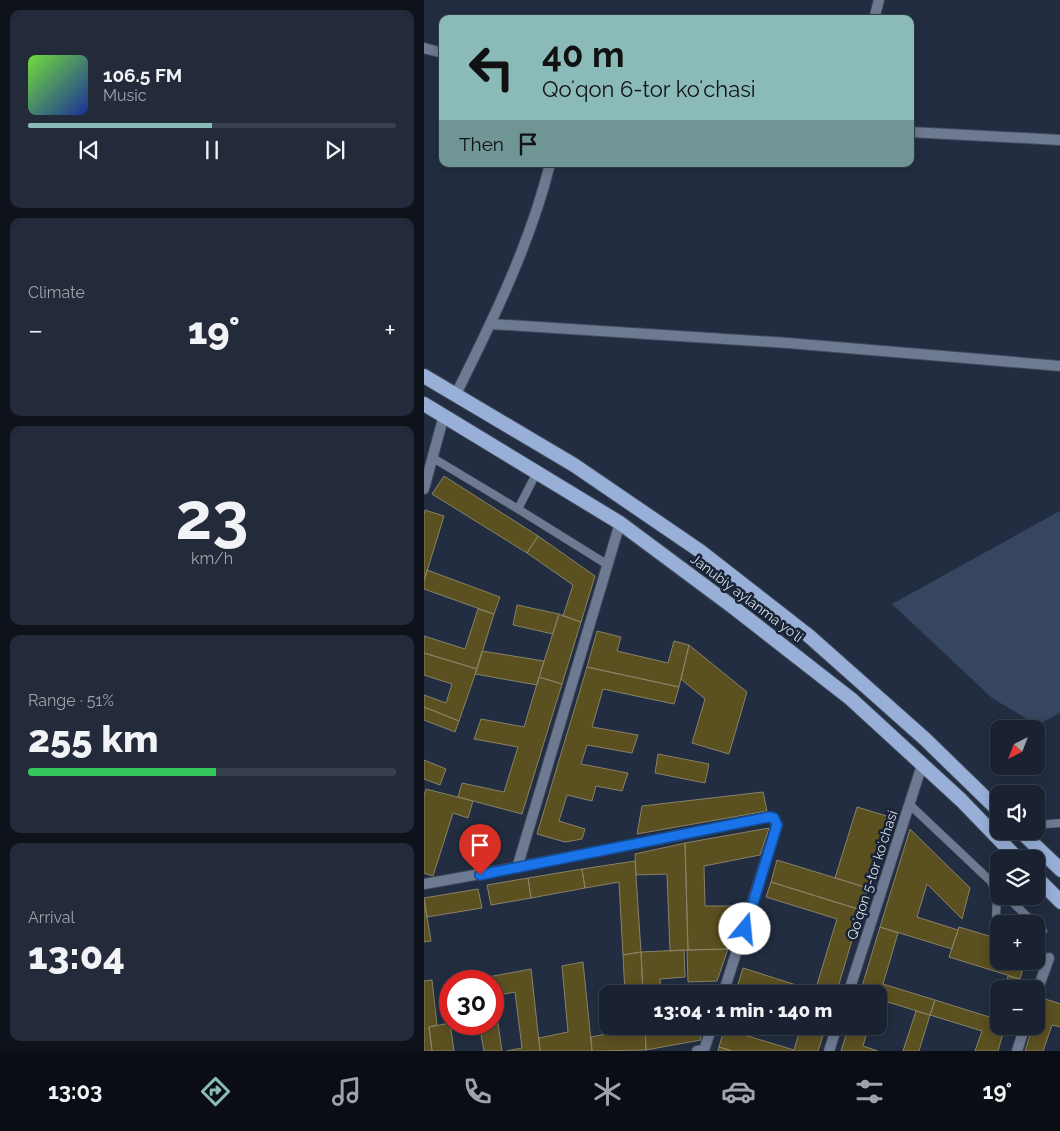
<!DOCTYPE html>
<html lang="en">
<head>
<meta charset="utf-8">
<style>
	body { margin:0; font-family:Raleway,sans-serif; background:#232a39; color:#f1f3f6; height:100vh; display:flex; flex-direction:column; font-size:19px; white-space:nowrap }
	* { box-sizing:border-box; margin:0 }
	p { font-size:16px; color:#9fa4ab }
	.icon { flex:none; width:28px; height:28px; fill:none; stroke:currentColor; stroke-width:2; stroke-linecap:round; stroke-linejoin:round }
	.map { position:relative; flex:1; overflow:hidden }
	.sheet { display:flex; flex-direction:column; gap:10px; padding:10px; background:#0e131b; width:424px }
	.sheet>* { flex:none }
	.top-card { position:absolute; left:15px; top:15px; width:475px; height:152px; border-radius:10px; box-shadow:0 2px 12px #0003,0 0 0 1px #383f4d; background:#8bbbb9; color:#111; overflow:hidden }
	.needle { width:32px; rotate:222deg }
	.controls { position:absolute; left:566px; top:720px; display:grid; gap:10px }
	.controls a { display:grid; place-items:center; width:55px; height:55px; border-radius:10px; background:#1a2231; box-shadow:0 2px 12px #0003,0 0 0 1px #383f4d; font-size:25px }
	.speed { position:absolute; left:15px; top:970px; display:flex; gap:10px; font-size:25px; font-weight:700; text-align:center }
	.speed>* { display:grid; place-content:center; width:65px; height:65px; border-radius:50%; background:#1a2231; box-shadow:0 2px 12px #0003,0 0 0 1px #383f4d; line-height:1 }
	.speed .limit { border:8px solid #d22; background:#fff; color:#111 }
	.pin { position:absolute; display:grid; place-items:center; width:42px; height:42px; color:#fff; margin:-51px -21px; border-radius:50% 50% 50% 0; rotate:-45deg; box-shadow:0 0 5px #0007 }
	.pin .icon { rotate:45deg }
	.me { position:absolute; width:55px; margin:-28px; rotate:17deg; stroke-linejoin:round; filter:drop-shadow(0 0 4px #0008) }
	.turn { display:flex; align-items:center; gap:18px; height:105px; padding:0 20px; font-size:22px }
	.turn .icon { width:65px; height:65px; stroke-width:2.5 }
	.turn b { display:block; font-size:35px; line-height:42px }
	.then { display:flex; align-items:center; height:48px; padding:0 20px; background:#0003; gap:10px; font-size:19px }
	.big { font-size:38px; font-weight:800; line-height:1.1 }
	.sheet .tile { flex:1; display:flex; flex-direction:column; justify-content:center; gap:8px; min-width:0; padding:0 18px; border-radius:10px; background:#232a39 }
	.sheet .dial { align-items:center; gap:0 }
	.dial b { font-size:65px; line-height:1 }
	.song { display:flex; align-items:center; gap:15px }
	.cover { width:60px; height:60px; border-radius:8px; background:linear-gradient(135deg,hsl(100 70% 55%),hsl(230 70% 35%)) }
	.played { height:5px; border-radius:2px; background:linear-gradient(90deg,#8bbbb9 50%,#383f4d 50%) }
	.keys { display:flex; justify-content:space-around; direction:ltr }
	.heat { display:flex; justify-content:space-between; align-items:center; font-size:28px; direction:ltr }
	.charge { height:8px; border-radius:4px; background:linear-gradient(90deg,#34c759 51%,#383f4d 0) }
	.trip { position:absolute; left:175px; top:985px; width:288px; height:50px; border-radius:10px; background:#1a2231; box-shadow:0 2px 12px #0003,0 0 0 1px #383f4d; font-weight:800; line-height:50px; text-align:center }
	.tabs { display:flex; height:80px; justify-content:space-around; align-items:center; background:#0a0e14; color:#9fa4ab }
	.tabs .icon { width:35px; height:35px }
	.tabs .selected { color:#8bbbb9 }
	.tabs b { font-size:22px; color:#f1f3f6 }
	main { display:flex; flex:1; min-height:0 }
	.map>svg:first-child { display:block }
</style>
</head>
<body>
<main>
<section class="sheet">
<div class="tile">
<div class="song"><i class="cover"></i><div><b>106.5 FM</b><p>Music</p></div></div>
<div class="played"></div>
<div class="keys"><svg class="icon" aria-label="previous" viewBox="0 0 24 24"><path d="M18 5L8 12l10 7zM5 5v14"/></svg><svg class="icon" aria-label="pause" viewBox="0 0 24 24"><path d="M8 5v14M16 5v14"/></svg><svg class="icon" aria-label="next" viewBox="0 0 24 24"><path d="M6 5l10 7-10 7zM19 5v14"/></svg></div>
</div>
<div class="tile"><p>Climate</p>
<div class="heat"><a>−</a><b class="big">19°</b><a>+</a></div>
</div>
<div class="tile dial"><b>23</b><p>km/h</p></div>
<div class="tile"><p>Range · 51%</p><b class="big">255 km</b><div class="charge"></div></div>
<div class="tile"><p>Arrival</p><b class="big">13:04</b></div>
</section>
<div class="map">
<svg width="637" height="1051" viewBox="0 0 637 1051">
	<rect width="100%" height="100%" fill="#222d41"/>
	<path fill="#374660" d="M636,511V713L613,725L568,698L468,604Z"/>
	<path fill="#5b5020" stroke="#888267" d="M20,476L114,536L103,553L8,494Z
		M1,510L20,516L0,581V515Z
		M114,536L171,576L157,622L139,616L149,585L103,553Z
		M3,570L76,597L70,614L0,589V581Z
		M93,605L135,614L129,634L89,625Z
		M54,609L70,614L53,669L0,653V636L41,649Z
		M135,614L157,622L138,684L115,677Z
		M173,631L197,637L193,651L244,663L250,641L265,645L255,687L163,667Z
		M265,645L323,692L305,754L268,743L281,699L257,679Z
		M58,651L120,661L113,685L51,674Z
		M0,653L53,669L35,721L0,707V695L22,703L28,684L0,675Z
		M163,667L255,687L250,704L179,689L168,727L214,735L208,753L163,745L157,764L204,773L198,791L172,786L168,801L143,795L135,821L161,829L158,839L141,842L113,834Z
		M115,677L138,684L98,814L34,797L38,783L80,792L94,747L50,739L57,719L100,727Z
		M0,707L35,721L31,732L0,720Z
		M234,754L285,764L281,783L231,773Z
		M0,760L22,769L16,785L0,779Z
		M2,789L49,801L44,818L29,813L9,876L0,873V796Z
		M339,792L343,811L213,834L218,806Z
		M433,807L466,817L444,888L411,878Z
		M345,828L336,855L280,866L281,906H319L304,949L264,950L261,843Z
		M486,829L546,888L538,919L503,884L493,917L534,930L528,949L456,927Z
		M261,843L264,950L246,951L243,874L212,875L211,854Z
		M353,860L444,888L437,910L347,882Z
		M211,861L217,952L199,955L195,882L161,888L158,869Z
		M158,869L161,888L107,898L104,878Z
		M104,878L107,898L67,905L63,885Z
		M347,882L437,910L412,994H400L391,991L413,919L342,897Z
		M54,889L58,908L3,917L0,898Z
		M0,899L7,941L0,942Z
		M456,927L474,933L459,984L511,1000L506,1015L454,999V994L436,993Z
		M535,927L575,939V961H601L596,979L525,957Z
		M304,949L293,981L264,982L263,950Z
		M260,950L261,977L236,979L237,994H219L217,952Z
		M217,952L219,994H201L199,955Z
		M159,962L168,1051H116L115,1038L144,1032L138,966Z
		M319,968L391,991L400,994H311Z
		M107,969L116,1051H82L98,1048L91,992L70,996L78,1051H60L55,1024H69V981L48,980Z
		M584,976L596,979L593,989H580Z
		M8,980L13,1025L5,1027L8,1051H0V981Z
		M618,998L637,1004V1027L628,1025L619,1051H601L609,1026H612V1016Z
		M511,1000L575,1020V1026H581L574,1051H551L558,1031L506,1015Z
		M575,1006V1020L571,1019Z
		M492,1011L506,1015L495,1051H479Z
		M26,1023L30,1051H8L5,1027Z
		M203,1026H221L222,1050L168,1051L167,1037L203,1030Z
		M221,1026H238L239,1028L274,1026L277,1040L222,1050Z
		M301,1026H320L317,1034L370,1050L377,1026H402L394,1051H308L295,1047Z
		M425,1026H445L439,1046L454,1051H417Z
		M295,1047L308,1051H294Z"/>
	<g fill="none" stroke-linecap="round" stroke-linejoin="round">
		<g stroke="#404a5a" stroke-width="9">
			<path id="service" d="M9,458L94,509L184,565
				M94,509L113,472
				M485,804L575,889
				M612,825L637,823
				M568,884L573,897L572,918
				M582,896L611,924
				M612,925L619,931"/>
		</g>
		<g stroke="#404a5a" stroke-width="12">
			<path id="minor" d="M450,19L455,0
				M0,48L19,53
				M486,132L637,140
				M67,324L364,343L637,366
				M32,394C69,320 106,244 126,164
				M0,489L20,415
				M93,868L196,523
				M0,884C116,864 230,840 345,817L349,818L353,825L299,994
				M424,994L498,765
				M612,994L625,958
				M273,1051L280,1050L288,1026
				M405,1051L413,1026
				M593,1051L601,1026"/>
		</g>
		<g stroke="#404a5a" stroke-width="16">
			<path id="trunk" d="M0,376L150,465L276,551L385,636L501,739L575,811
				M0,404L196,523L309,607L427,699L537,800L594,859
				M596,831L637,870
				M612,877L637,902"/>
		</g>
		<use href="#service" stroke="#6d7a91" stroke-width="8"/>
		<use href="#minor" stroke="#6d7a91" stroke-width="10"/>
		<use href="#trunk" stroke="#98b0d8" stroke-width="14"/>
	</g>
	<g fill="none" stroke-linecap="round" stroke-linejoin="round">
		<g stroke="#114b97" stroke-width="12">
			<path id="route" d="M56,875L345,817L350,818L353,825L321,929"/>
		</g>
		<use href="#route" stroke="#1a73e8" stroke-width="9"/>
	</g>
	<g text-anchor="middle" dominant-baseline="central" stroke-width="5" stroke-linejoin="round" paint-order="stroke">
		<g font-size="14" fill="#d8dfec" stroke="#192336">
			<text transform="translate(323 598) rotate(37)">Janubiy aylanma yoʻli</text>
			<text transform="translate(448 875) rotate(-72)">Qoʻqon 5-tor koʻchasi</text>
		</g>
	</g>
</svg>
<div class="controls">
<a><svg class="needle" viewBox="-14 -14 28 28"><path d="M0-13l5 13h-10z" fill="#e53935"/><path d="M0 13l5-13h-10z" fill="#9fa4ab"/></svg></a>
<a><svg class="icon" aria-label="sound" viewBox="0 0 24 24"><path d="M4 9h4l5-4v14l-5-4H4zM17 9q2 3 0 6"/></svg></a>
<a><svg class="icon" aria-label="layers" viewBox="0 0 24 24"><path d="M12 4l9 5-9 5-9-5zM3 14l9 5 9-5"/></svg></a>
<a>+</a>
<a>−</a>
</div>
<div class="speed"><div class="limit">30</div></div>
<div class="pin" style="left:56px;top:875px;background:#d93025"><svg class="icon" aria-label="arrive" viewBox="0 0 24 24"><path d="M6 21V4h12l-3 4 3 4H6"/></svg></div>
<svg class="me" style="left:321px;top:929px" viewBox="-20 -20 40 40"><circle r="19" fill="#fff"/><path d="M0-13L10 11 0 6-10 11z" fill="#1a73e8"/></svg>
<div class="trip">13:04 · 1 min · 140 m</div>
<div class="top-card">
<div class="turn"><svg class="icon" aria-label="left" viewBox="0 0 24 24"><path d="M17 20v-9H6M10 6l-5 5 5 5"/></svg><div><b>40 m</b>Qoʻqon 6-tor koʻchasi</div></div>
<div class="then">Then<svg class="icon" aria-label="arrive" viewBox="0 0 24 24"><path d="M6 21V4h12l-3 4 3 4H6"/></svg></div>
</div>
</div>
</main>
<nav class="tabs">
<b>13:03</b>
<svg class="icon selected" aria-label="directions" viewBox="0 0 24 24"><path d="M12 3l9 9-9 9-9-9zM9 14v-3h6M13 9l2 2-2 2"/></svg>
<svg class="icon" aria-label="music" viewBox="0 0 24 24"><path d="M9 18V5l10-2v13"/><circle cx="6" cy="18" r="3"/><circle cx="16" cy="16" r="3"/></svg>
<svg class="icon" aria-label="phone" viewBox="0 0 24 24"><path d="M5 4h4l2 5-3 2q2 4 5 5l2-3 5 2v4C11 20 4 13 5 4z"/></svg>
<svg class="icon" aria-label="climate" viewBox="0 0 24 24"><path d="M12 3v18M4 7l16 10M4 17L20 7"/></svg>
<svg class="icon" aria-label="car" viewBox="0 0 24 24"><path d="M5 17H2v-5l4-1 3-4h7l3 4 3 1v5h-3M9 17h6M6 11h13"/><circle cx="7" cy="17" r="2"/><circle cx="17" cy="17" r="2"/></svg>
<svg class="icon" aria-label="filters" viewBox="0 0 24 24"><path d="M4 7h16M4 17h16"/><circle cx="9" cy="7" r="2"/><circle cx="15" cy="17" r="2"/></svg>
<b>19°</b>
</nav>
</body>
</html>
